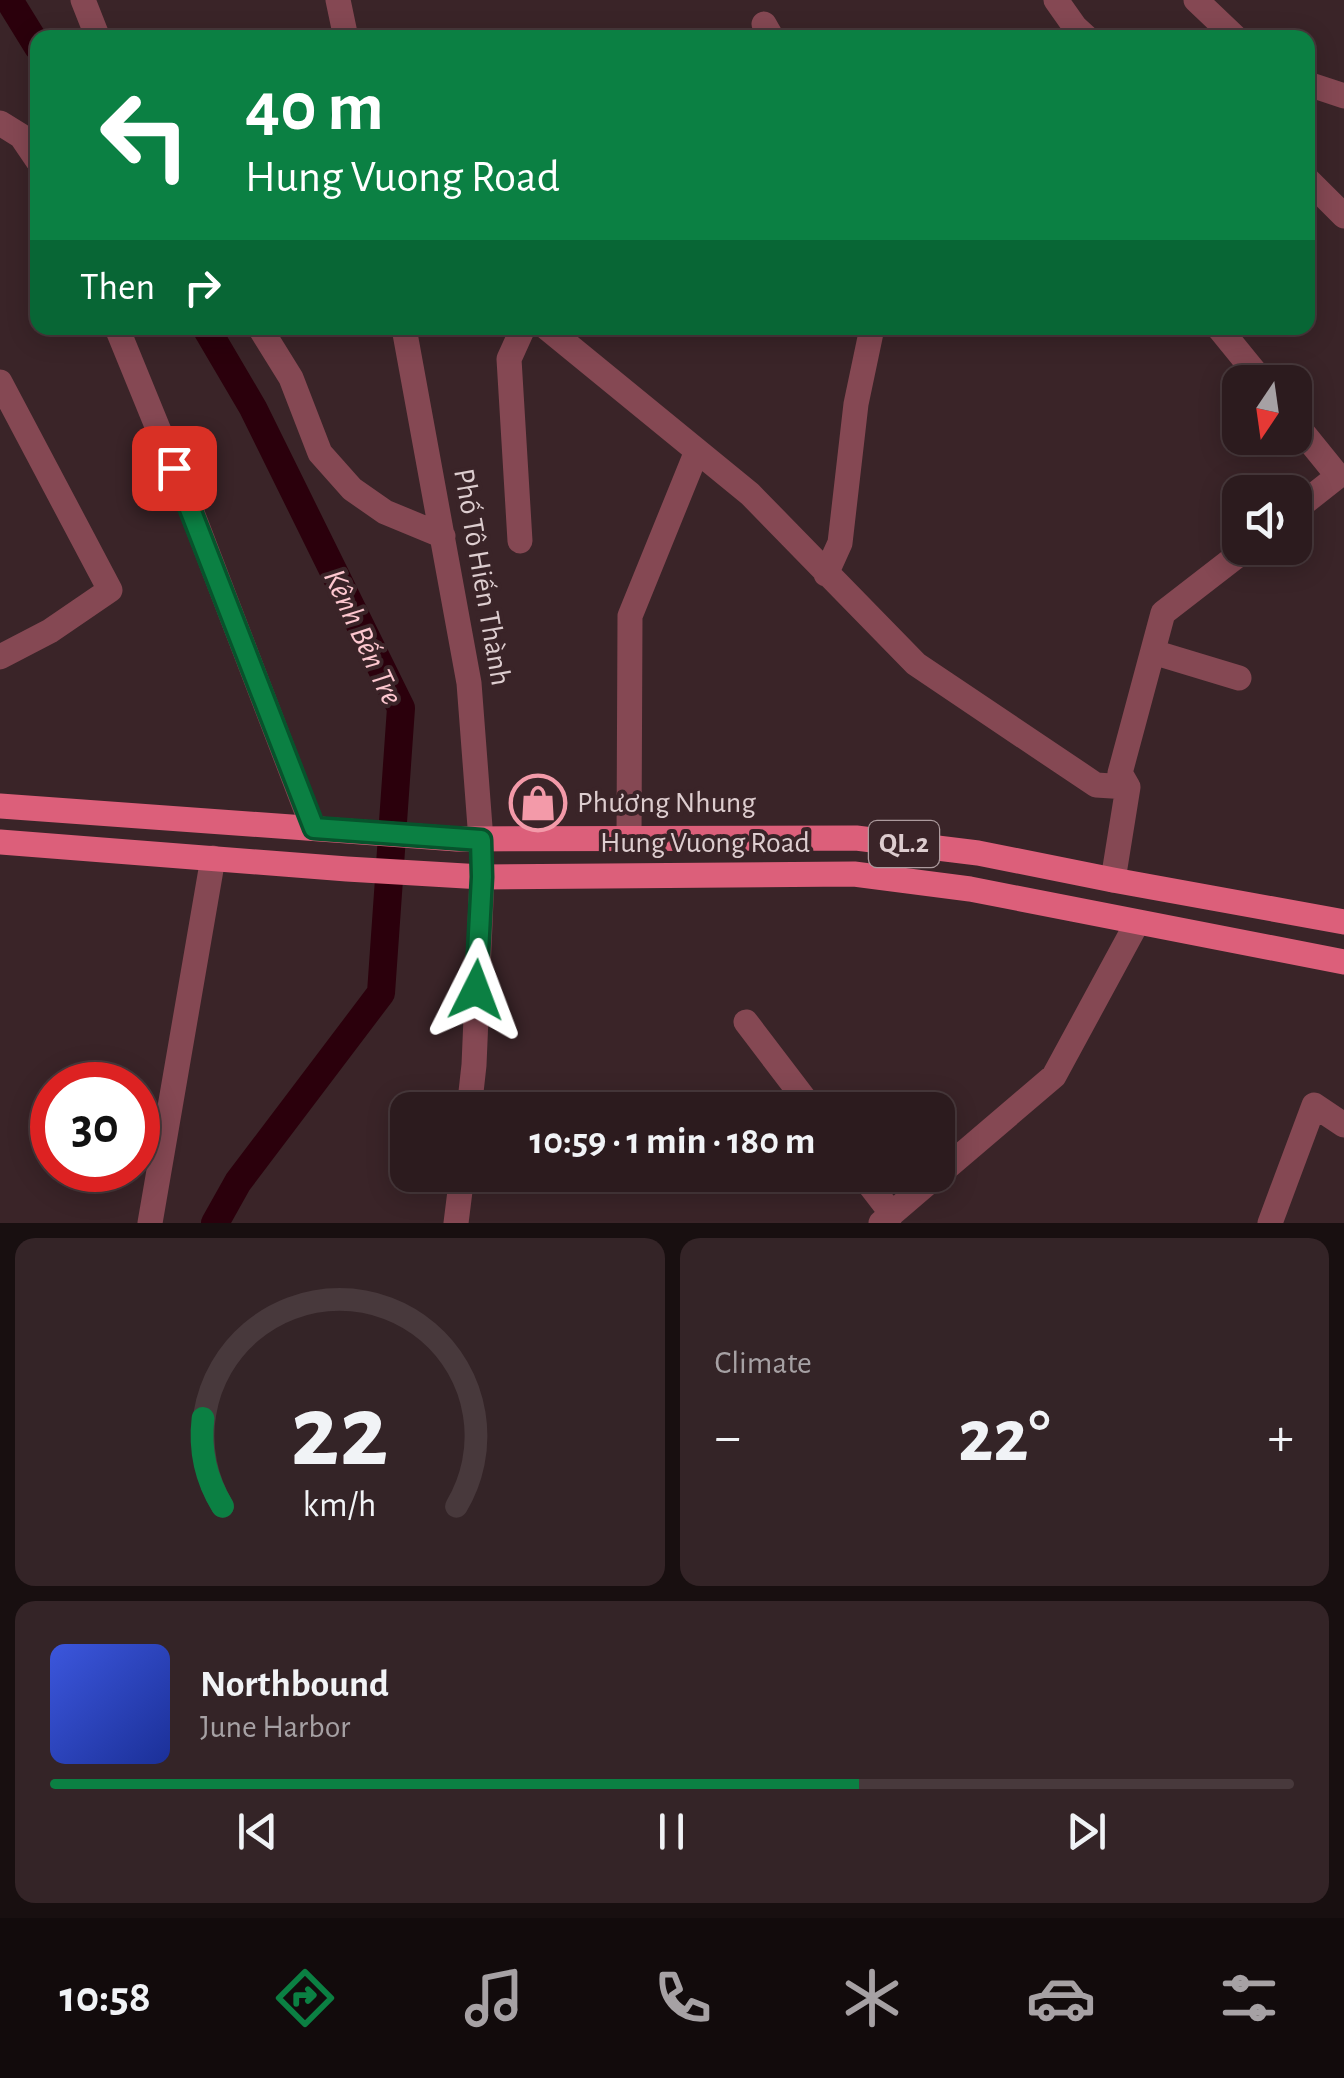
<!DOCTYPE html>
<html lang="en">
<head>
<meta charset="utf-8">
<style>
	body { margin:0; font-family:"Alegreya Sans",sans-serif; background:#342427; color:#f1f3f6; height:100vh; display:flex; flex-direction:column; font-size:38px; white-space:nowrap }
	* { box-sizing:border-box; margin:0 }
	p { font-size:32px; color:#a6a1a4 }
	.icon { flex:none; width:55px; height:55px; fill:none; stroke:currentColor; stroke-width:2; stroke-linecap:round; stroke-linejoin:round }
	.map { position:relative; height:1223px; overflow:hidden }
	.panel { display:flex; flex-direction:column; gap:15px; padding:15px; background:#180f10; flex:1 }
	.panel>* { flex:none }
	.top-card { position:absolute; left:30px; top:30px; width:1285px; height:305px; border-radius:20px; box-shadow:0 5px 25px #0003,0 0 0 2px #48393c; background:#0b8043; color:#fff; overflow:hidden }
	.needle { width:65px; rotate:193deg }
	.controls { position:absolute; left:1222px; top:365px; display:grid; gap:20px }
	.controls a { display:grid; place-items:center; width:90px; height:90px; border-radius:20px; background:#2c1b1e; box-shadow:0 5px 25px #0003,0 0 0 2px #48393c; font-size:50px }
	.speed { position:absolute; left:30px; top:1062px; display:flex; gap:20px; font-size:50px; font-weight:700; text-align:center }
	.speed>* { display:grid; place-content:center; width:130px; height:130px; border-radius:50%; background:#2c1b1e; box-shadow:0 5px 25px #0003,0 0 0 2px #48393c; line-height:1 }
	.speed .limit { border:15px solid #d22; background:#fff; color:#111 }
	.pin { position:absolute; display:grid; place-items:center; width:85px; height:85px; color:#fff; margin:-42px; border-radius:20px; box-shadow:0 5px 15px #0006 }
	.me { position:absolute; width:110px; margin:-55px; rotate:3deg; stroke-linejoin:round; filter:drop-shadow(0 0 8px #0008) }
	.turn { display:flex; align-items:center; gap:35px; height:210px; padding:0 50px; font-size:45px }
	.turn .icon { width:130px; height:130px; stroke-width:2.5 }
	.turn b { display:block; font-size:70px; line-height:85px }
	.then { display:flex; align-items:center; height:95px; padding:0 50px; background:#0003; gap:20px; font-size:38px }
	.big { font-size:75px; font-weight:600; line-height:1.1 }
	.panel .tile { flex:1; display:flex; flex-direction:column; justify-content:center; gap:15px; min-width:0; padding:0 35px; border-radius:20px; background:#342427 }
	.panel .dial { align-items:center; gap:0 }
	.dial svg { height:260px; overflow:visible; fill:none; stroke:#48393c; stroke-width:7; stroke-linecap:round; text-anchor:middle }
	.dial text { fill:#f1f3f6; stroke:none }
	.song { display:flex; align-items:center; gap:30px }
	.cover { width:120px; height:120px; border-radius:15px; background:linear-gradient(135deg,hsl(230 70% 55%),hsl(230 70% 35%)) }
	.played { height:10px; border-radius:5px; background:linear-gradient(90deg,#0b8043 65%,#48393c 65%) }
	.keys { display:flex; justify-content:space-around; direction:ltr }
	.heat { display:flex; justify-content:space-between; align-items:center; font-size:55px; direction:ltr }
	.panel .tiles { flex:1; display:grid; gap:15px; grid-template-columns:1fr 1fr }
	.tile:last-child { grid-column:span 2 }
	.trip { position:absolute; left:390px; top:1092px; width:565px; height:100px; border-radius:20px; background:#2c1b1e; box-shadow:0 5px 25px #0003,0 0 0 2px #48393c; font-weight:600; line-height:100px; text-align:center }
	.menu { display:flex; height:160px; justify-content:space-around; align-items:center; background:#120b0c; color:#a6a1a4 }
	.menu .icon { width:70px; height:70px }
	.menu .active { color:#0b8043 }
	.menu b { font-size:45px; color:#f1f3f6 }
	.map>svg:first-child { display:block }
</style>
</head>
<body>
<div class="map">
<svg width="1344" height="1223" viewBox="0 0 1344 1223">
	<rect width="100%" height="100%" fill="#3a2428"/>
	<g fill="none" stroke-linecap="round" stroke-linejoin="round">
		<path stroke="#2b000c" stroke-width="28" d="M9,0L38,47
			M206,328L253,408L401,708L381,993L238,1182L215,1223"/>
		<path stroke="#854853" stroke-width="25" d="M83,0L98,38
			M338,0L346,38
			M1056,0L1075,27L1087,38
			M1196,0L1236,38
			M764,24L772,38
			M1308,84L1344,96
			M0,123L21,136L38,161
			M1308,180L1344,216
			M117,328L188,502L313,828
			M260,328L291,378L320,453L352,489L385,512L443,536
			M404,328L469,683L481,840
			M547,328L750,494L916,664L1096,785L1128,787
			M1219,328L1263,382
			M0,382L110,590L50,631L0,657
			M1295,423L1338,476L1295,510
			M520,541L509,359L523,328
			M826,574L840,543L856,404L872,328
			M1153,652L1239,678
			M629,841L630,616L697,451
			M1113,880L1128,787L1120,773L1163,613L1247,548
			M746,1022L813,1110
			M469,1110L474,1065L482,877
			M862,1175L892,1214
			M938,1175L1054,1076L1137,923
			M150,1223L213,858
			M456,1223L462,1175
			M881,1223L937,1175
			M1270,1223L1314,1105L1344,1125"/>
		<path stroke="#dc5f7a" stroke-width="25" d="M0,806L457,839L856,838L978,853L1113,880L1344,922
			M0,842L347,869L482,877L854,874L970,889L1344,962"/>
	</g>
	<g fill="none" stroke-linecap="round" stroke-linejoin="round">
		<g stroke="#07532c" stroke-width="25">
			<path id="route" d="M174,468L314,828L481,840L482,877L476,990"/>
		</g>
		<use href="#route" stroke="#0b8043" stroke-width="18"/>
	</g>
	<defs>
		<g id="shop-ring" transform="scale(2.875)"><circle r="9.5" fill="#3a2428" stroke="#f39aa9" stroke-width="1.5"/><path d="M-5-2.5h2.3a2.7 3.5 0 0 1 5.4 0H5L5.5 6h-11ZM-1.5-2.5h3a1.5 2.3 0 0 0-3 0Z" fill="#f39aa9"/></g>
	</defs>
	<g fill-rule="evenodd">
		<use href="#shop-ring" x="538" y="803"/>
	</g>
	<g text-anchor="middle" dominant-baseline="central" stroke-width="8" stroke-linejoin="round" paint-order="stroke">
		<rect fill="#3a2428" stroke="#ac9a9d" stroke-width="2.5" x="869" y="821" width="70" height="46" rx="8"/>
		<g font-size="28" font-weight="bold" fill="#ddcdcf">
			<text x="904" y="844">QL.2</text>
		</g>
		<g font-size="30" fill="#ddcdcf" stroke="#3a2428">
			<text transform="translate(482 577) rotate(80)">Phố Tô Hiến Thành</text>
			<text x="705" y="843">Hung Vuong Road</text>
		</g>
		<g font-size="30" fill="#ddcdcf" stroke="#3a2428" text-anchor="start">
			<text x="577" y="803">Phương Nhung</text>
		</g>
		<g font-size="32" font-style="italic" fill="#fdc7cf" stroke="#3a2428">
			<text transform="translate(363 637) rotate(65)">Kênh Bến Tre</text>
		</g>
	</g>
</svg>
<div class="controls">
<a><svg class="needle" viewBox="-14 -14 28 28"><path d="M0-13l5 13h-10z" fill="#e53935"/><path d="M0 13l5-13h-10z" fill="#a6a1a4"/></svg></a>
<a><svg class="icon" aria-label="sound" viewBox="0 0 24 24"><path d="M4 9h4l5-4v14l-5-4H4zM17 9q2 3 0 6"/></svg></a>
</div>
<div class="speed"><div class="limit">30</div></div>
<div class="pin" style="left:174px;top:468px;background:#d93025"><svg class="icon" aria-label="arrive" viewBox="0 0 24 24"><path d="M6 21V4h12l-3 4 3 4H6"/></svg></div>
<svg class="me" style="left:476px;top:990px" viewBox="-20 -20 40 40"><path d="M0-17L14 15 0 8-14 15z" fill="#0b8043" stroke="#fff" stroke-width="4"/></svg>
<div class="trip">10:59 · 1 min · 180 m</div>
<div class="top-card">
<div class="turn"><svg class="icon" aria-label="left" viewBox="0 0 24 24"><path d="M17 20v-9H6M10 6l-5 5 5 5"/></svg><div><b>40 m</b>Hung Vuong Road</div></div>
<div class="then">Then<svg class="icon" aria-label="right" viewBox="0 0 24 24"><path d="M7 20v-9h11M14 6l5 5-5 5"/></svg></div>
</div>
</div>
<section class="panel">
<div class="tiles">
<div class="tile dial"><svg viewBox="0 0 100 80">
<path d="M14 69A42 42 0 1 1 86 69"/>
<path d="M14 69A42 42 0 0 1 8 42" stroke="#0b8043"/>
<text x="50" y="56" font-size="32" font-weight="700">22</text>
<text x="50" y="72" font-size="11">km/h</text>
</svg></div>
<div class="tile"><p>Climate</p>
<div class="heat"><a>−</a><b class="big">22°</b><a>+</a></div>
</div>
<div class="tile">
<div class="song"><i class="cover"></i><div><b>Northbound</b><p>June Harbor</p></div></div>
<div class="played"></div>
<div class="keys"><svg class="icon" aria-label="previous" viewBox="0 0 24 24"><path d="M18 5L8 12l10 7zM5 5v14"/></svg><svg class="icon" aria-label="pause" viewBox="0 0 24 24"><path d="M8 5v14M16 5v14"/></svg><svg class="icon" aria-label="next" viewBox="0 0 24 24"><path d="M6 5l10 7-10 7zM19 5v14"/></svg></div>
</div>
</div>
</section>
<nav class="menu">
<b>10:58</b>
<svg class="icon active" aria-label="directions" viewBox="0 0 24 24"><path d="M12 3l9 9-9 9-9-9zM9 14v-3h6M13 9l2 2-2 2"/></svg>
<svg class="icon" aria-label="music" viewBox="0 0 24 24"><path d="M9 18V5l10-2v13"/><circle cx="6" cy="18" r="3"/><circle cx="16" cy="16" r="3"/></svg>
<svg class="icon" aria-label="phone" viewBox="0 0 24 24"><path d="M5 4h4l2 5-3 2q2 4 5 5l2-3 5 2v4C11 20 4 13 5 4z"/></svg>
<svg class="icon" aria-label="climate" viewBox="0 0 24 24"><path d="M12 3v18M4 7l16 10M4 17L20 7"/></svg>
<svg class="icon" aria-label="car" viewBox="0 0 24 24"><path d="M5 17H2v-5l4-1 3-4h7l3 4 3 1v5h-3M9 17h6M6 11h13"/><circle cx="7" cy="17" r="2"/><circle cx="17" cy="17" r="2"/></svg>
<svg class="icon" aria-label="filters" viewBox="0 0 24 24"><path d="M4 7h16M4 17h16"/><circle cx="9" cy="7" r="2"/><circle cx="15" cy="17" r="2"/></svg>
</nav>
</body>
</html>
